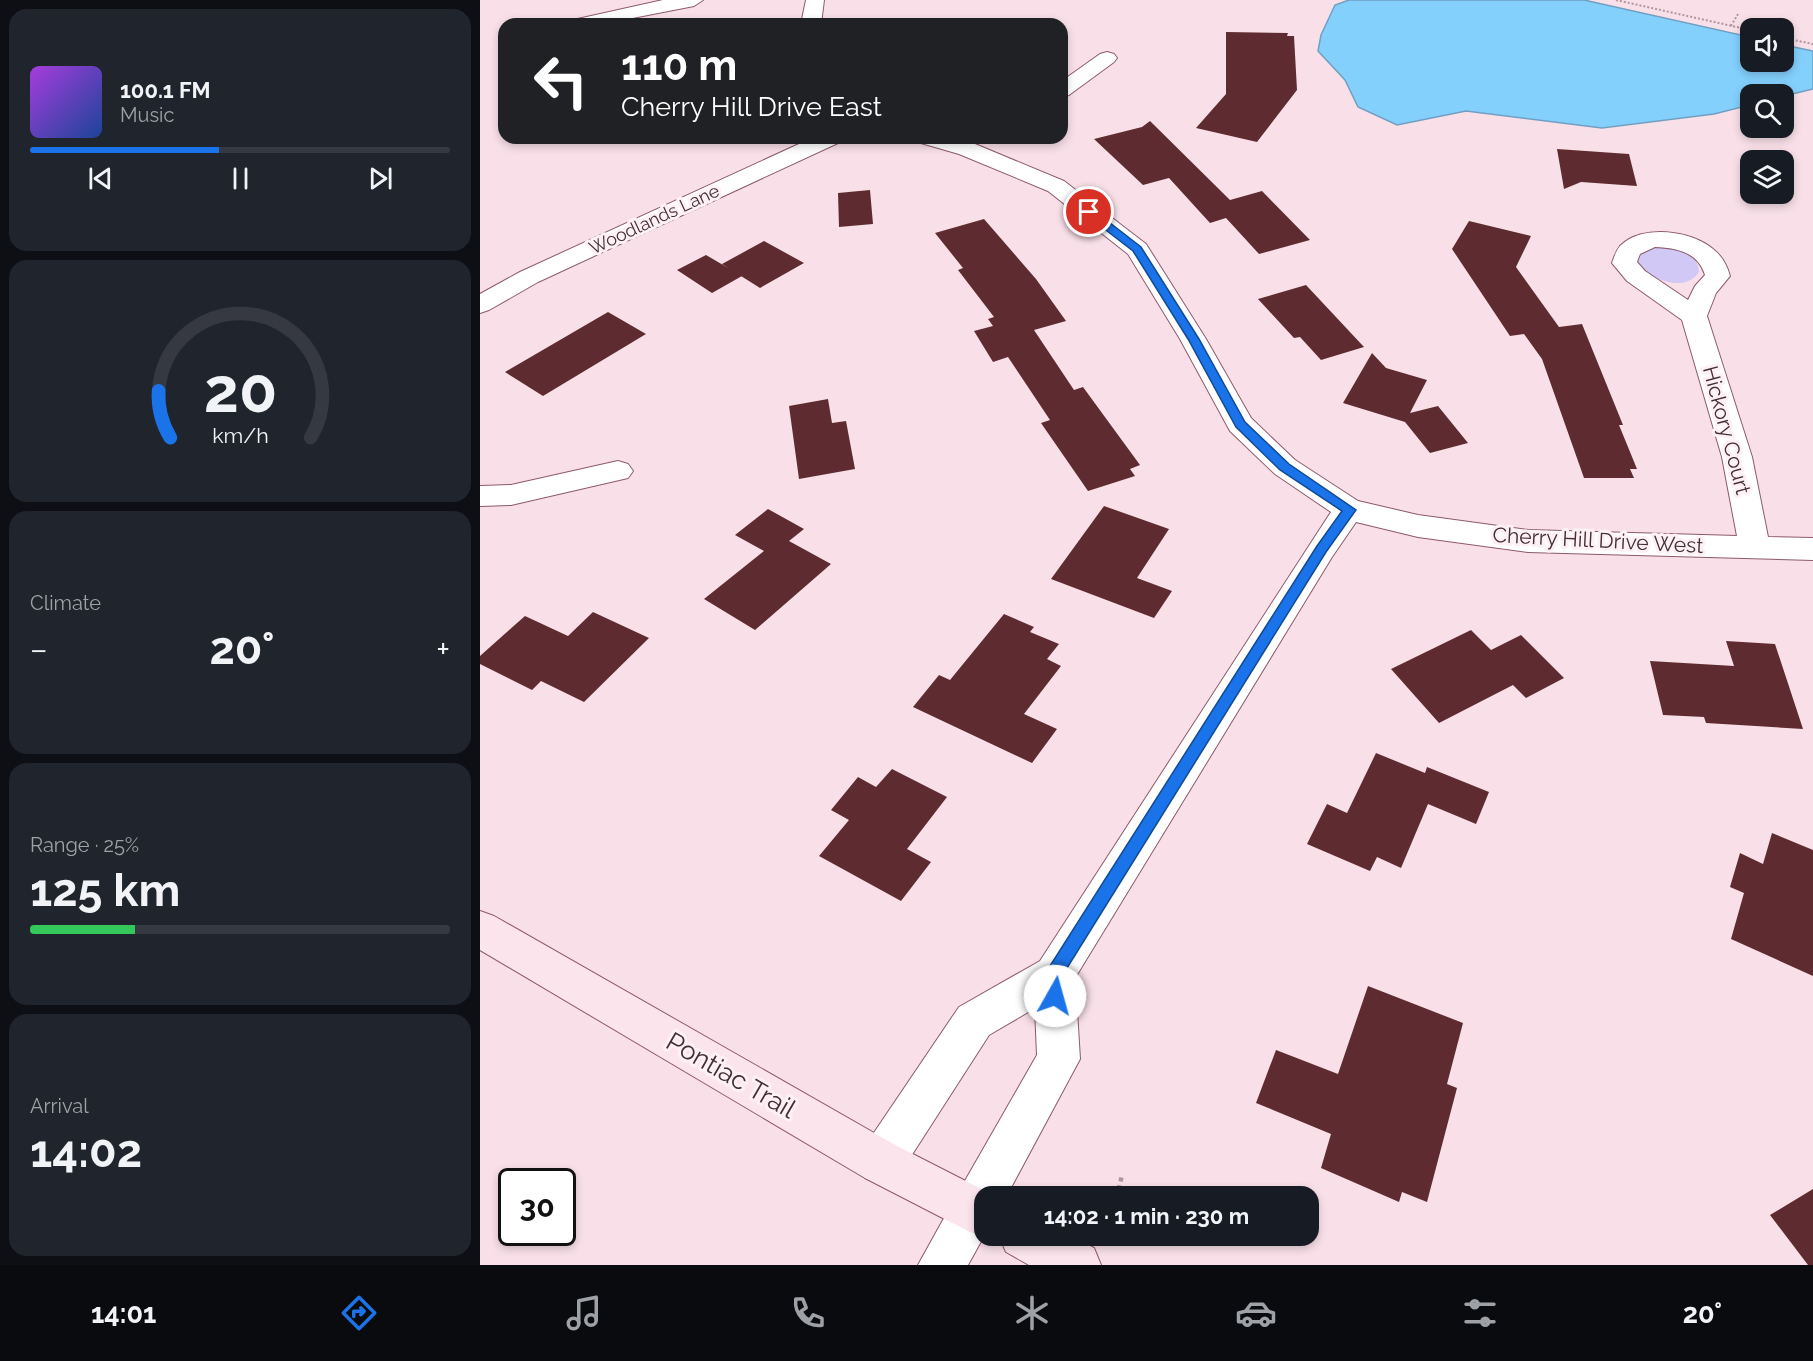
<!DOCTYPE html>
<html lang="en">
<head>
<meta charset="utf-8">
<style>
	body { margin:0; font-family:Raleway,sans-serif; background:#20242c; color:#f1f3f6; height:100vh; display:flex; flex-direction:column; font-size:22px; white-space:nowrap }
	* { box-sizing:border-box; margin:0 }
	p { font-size:20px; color:#9ea1a6 }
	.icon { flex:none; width:33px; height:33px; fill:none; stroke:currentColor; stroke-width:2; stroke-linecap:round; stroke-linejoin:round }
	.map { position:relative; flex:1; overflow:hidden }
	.details { display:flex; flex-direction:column; gap:9px; padding:9px; background:#0d0f14; width:480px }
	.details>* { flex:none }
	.guide { position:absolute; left:18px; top:18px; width:570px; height:126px; border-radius:18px; box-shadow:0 3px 9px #0003; background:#202124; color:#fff; overflow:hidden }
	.controls { position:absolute; left:1260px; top:18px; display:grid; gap:12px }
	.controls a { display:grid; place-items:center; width:54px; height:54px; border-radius:12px; background:#171b24; box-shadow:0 3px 9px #0003; font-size:30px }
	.speed { position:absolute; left:18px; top:1168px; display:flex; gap:12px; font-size:30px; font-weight:700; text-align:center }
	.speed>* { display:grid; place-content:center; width:78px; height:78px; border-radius:50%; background:#171b24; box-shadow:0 3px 9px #0003; line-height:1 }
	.speed .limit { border:3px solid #111; border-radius:9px; background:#fff; color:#111 }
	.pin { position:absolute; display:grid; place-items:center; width:51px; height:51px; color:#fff; margin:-26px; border:3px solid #fff; border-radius:50%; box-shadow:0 2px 6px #0007 }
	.me { position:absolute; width:66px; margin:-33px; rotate:7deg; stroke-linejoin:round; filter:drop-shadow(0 0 4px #0008) }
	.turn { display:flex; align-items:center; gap:21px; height:126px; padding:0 24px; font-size:27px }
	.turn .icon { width:78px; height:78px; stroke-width:2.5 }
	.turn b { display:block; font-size:42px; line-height:51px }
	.big { font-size:45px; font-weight:700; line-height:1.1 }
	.details .widget { flex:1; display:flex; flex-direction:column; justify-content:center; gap:9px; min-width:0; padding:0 21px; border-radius:18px; background:#20242c }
	.details .dial { align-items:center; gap:0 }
	.dial svg { height:156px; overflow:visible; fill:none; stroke:#363941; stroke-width:7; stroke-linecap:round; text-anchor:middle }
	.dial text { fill:#f1f3f6; stroke:none }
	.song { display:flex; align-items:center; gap:18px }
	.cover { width:72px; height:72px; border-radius:9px; background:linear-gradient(135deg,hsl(280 70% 55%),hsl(220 70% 35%)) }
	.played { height:6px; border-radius:3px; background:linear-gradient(90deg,#1a73e8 45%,#363941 45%) }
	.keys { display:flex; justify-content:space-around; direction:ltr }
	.heat { display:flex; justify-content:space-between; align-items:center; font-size:33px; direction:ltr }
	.charge { height:9px; border-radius:4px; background:linear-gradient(90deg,#34c759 25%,#363941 0) }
	.trip { position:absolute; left:494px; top:1186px; width:345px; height:60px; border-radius:18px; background:#171b24; box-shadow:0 3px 9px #0003; font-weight:700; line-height:60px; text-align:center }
	.tab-bar { display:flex; height:96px; justify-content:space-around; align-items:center; background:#090b0e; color:#9ea1a6 }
	.tab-bar .icon { width:42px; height:42px }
	.tab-bar .active { color:#1a73e8 }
	.tab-bar b { font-size:27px; color:#f1f3f6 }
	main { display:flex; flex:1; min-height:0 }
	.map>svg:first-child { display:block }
</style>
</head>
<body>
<main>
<section class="details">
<div class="widget">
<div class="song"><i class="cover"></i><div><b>100.1 FM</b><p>Music</p></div></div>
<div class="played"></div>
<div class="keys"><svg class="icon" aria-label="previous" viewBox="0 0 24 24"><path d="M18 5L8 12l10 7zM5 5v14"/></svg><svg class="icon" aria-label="pause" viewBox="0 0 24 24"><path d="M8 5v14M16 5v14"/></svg><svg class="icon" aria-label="next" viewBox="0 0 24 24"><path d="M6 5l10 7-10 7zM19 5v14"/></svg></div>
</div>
<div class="widget dial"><svg viewBox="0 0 100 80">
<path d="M14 69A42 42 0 1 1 86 69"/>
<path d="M14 69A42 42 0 0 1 8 45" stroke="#1a73e8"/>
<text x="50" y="56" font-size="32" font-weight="700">20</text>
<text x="50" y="72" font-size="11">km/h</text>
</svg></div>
<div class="widget"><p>Climate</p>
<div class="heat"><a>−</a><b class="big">20°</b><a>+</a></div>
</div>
<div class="widget"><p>Range · 25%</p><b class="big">125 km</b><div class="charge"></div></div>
<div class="widget"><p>Arrival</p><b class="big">14:02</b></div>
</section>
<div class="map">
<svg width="1333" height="1265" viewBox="0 0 1333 1265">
	<rect width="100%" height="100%" fill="#f9e0e8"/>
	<path fill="#d2c8f5" d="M1170,248C1187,246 1218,249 1219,272C1204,295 1166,278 1156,260L1157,254Z"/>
	<path fill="#83d0fd" stroke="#709fc2" stroke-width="1.5" d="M869,0H1104L1270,37V62H1304V45L1333,51V89L1304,96L1270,94V105L1234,114L1122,128L986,111L917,125L878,107L865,80L838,51L841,35L855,5Z"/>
	<path fill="#5e2c30" d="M746,32L808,33L807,36H814L817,90L777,142L716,128L746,94Z
		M670,121L750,200L782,191L830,240L779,254L746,218L730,223L689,178L663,185L614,139L662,127Z
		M1077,149L1149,154L1157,186L1101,182L1084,189Z
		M390,190L393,224L359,227L358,193Z
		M504,219L556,279L586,321L554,330L594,390L603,387L660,465L650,469L655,476L608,491L561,423L570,420L528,357L513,362L494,331L513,326L508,319L514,317L478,270L483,268L455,233Z
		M989,221L1051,236L1036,267L1079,327L1102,324L1143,425H1139L1157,469H1150L1154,478H1104L1062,359L1044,334L1030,336L972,249Z
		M284,241L324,263L280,288L242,264Z
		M226,255L262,276L232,293L197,270Z
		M826,285L884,347L841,360L820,337L814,338L778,299Z
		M128,312L166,334L63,396L25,372Z
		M892,353L906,368L947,380L930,413L958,406L988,443L950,453L925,422L863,403Z
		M348,399L352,423L366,421L375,469L319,479L309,406Z
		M624,506L689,529L657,578L692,591L674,618L571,579Z
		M288,509L324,529L309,541L351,564L275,630L224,599L284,551L255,535Z
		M113,612L169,638L104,702L61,681L52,690L0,664V656L45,616L88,636Z
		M524,614L554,627L550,632L579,644L567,659L581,666L544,714L577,729L552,763L433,707L459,675L470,680Z
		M991,630L1011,650L1041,635L1084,678L1046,698L1033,685L959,723L911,669Z
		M1246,641L1295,644L1323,729L1226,723L1224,717L1183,715L1170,661L1254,666Z
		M896,753L945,773L947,767L1009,792L996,824L948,804L921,868L897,857L890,871L827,844L847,804L867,813Z
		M412,769L467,797L427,849L451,862L421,901L339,856L369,820L351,810L378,777L396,787Z
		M1292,833L1333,850V976L1251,939L1264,893L1250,887L1260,853L1283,864Z
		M888,986L983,1023L967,1084L977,1088L947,1202L922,1192L919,1202L841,1168L851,1134L776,1103L796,1050L858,1074Z
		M1333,1189V1265H1328L1290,1215Z"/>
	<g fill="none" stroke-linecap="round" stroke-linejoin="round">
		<g stroke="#8d596d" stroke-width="2">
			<path id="minor" d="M183,0H223L214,6L122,24H90L93,20Z
				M326,0H344L341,24H321Z
				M627,52L634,54L637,58L634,62L589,95L582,97V81L620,54Z
				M332,138H361L358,143L58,282L9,310L0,313V294L40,272Z
				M438,138H473L495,144L584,181L666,244L726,339L771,418L815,460L878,501L938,515L1048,530L1257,536L1242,457L1202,320L1147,281L1132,263C1134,257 1136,251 1140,246C1161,224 1211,230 1233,249C1242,256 1247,265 1250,276L1236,293L1227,316L1272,457L1288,537L1333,538V560L1048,552L938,537L876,522L852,557L595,978L600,1059L526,1197H504V1228L494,1232L478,1225L471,1209L478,1193L557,1055L555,1008L509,1035L417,1178L401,1184L385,1178L379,1162L385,1146L479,1007L560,961L851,512L795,474L750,431L700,339L648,254L568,191L479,154L441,143ZM1175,247C1197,248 1218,252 1225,275L1215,286L1208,300L1165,271L1157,262L1160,254Z
				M138,461L148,464L153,471L148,478L31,505L0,506V486L31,485Z"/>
		</g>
		<g stroke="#8d596d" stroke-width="2">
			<path id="tertiary" d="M494,1186L510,1193L512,1197H504V1236L488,1265H438L478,1193Z"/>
		</g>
		<g stroke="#8d596d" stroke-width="2">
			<path id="secondary" d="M0,911L14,916L417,1146L517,1197H504V1236H509L504,1238L488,1231L385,1178L0,950Z
				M519,1236H590L614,1248L621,1265H549L526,1252Z"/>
		</g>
		<path stroke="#ae959e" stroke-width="2" stroke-dasharray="2 2" stroke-linecap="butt" d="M1136,0L1270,30
			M1251,26L1258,14
			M1304,38L1333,44"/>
		<path stroke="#ae959e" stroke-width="4.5" stroke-dasharray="4 4" stroke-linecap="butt" d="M637,1197L642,1175"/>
		<use href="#minor" fill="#fff" fill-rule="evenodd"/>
		<use href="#tertiary" fill="#fff" fill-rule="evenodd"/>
		<use href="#secondary" fill="#fce4ed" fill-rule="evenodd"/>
	</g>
	<path fill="#1a73e8" stroke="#114b97" stroke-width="1.5" d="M605,209H612L661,247L719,339L765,422L809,464L876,510L846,552L582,976L584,996L581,1001L575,1004L569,1001C565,992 564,978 568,969L837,546L862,511L800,470L756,427L708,339L653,251L605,214Z"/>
	<g text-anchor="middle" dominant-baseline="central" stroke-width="6" stroke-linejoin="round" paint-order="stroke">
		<g font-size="18" fill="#452e37" stroke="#fef1f5">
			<text transform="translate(174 219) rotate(-25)">Woodlands Lane</text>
		</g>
		<g font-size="21" fill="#452e37" stroke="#fef1f5">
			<text transform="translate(1247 430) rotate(75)">Hickory Court</text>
			<text transform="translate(1118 540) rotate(3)">Cherry Hill Drive West</text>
		</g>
		<g font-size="26" fill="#452e37" stroke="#fef1f5">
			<text transform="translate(251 1075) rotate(30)">Pontiac Trail</text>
		</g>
	</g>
</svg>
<div class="controls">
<a><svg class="icon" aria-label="sound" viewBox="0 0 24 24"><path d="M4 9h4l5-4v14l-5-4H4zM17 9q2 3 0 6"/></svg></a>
<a><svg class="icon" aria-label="search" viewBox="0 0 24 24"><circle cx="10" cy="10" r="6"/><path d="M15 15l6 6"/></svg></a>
<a><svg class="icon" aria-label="layers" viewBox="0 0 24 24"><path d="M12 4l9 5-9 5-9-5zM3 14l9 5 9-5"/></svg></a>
</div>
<div class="speed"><div class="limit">30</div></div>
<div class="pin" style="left:609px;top:212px;background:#d93025"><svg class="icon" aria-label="arrive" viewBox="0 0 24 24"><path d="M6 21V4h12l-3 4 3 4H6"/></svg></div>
<svg class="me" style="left:575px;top:996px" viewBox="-20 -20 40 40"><circle r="19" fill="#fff"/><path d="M0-13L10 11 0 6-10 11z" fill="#1a73e8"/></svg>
<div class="trip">14:02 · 1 min · 230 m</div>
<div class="guide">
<div class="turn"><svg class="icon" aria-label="left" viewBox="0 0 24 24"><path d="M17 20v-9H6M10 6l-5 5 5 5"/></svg><div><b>110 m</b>Cherry Hill Drive East</div></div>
</div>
</div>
</main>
<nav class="tab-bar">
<b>14:01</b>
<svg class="icon active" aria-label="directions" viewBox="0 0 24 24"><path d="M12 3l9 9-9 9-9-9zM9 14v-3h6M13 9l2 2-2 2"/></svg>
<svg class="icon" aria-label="music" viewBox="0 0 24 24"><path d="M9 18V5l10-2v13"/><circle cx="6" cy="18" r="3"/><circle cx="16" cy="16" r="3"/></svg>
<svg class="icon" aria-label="phone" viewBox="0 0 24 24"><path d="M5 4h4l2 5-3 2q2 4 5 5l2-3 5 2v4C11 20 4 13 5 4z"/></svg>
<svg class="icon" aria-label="climate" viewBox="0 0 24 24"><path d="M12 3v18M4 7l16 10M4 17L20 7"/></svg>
<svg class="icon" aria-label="car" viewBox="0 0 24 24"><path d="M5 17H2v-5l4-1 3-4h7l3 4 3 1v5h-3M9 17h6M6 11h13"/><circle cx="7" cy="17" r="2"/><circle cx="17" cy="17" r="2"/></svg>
<svg class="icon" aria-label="filters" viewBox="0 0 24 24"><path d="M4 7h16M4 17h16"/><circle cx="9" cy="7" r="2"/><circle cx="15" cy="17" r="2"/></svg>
<b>20°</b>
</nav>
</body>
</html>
